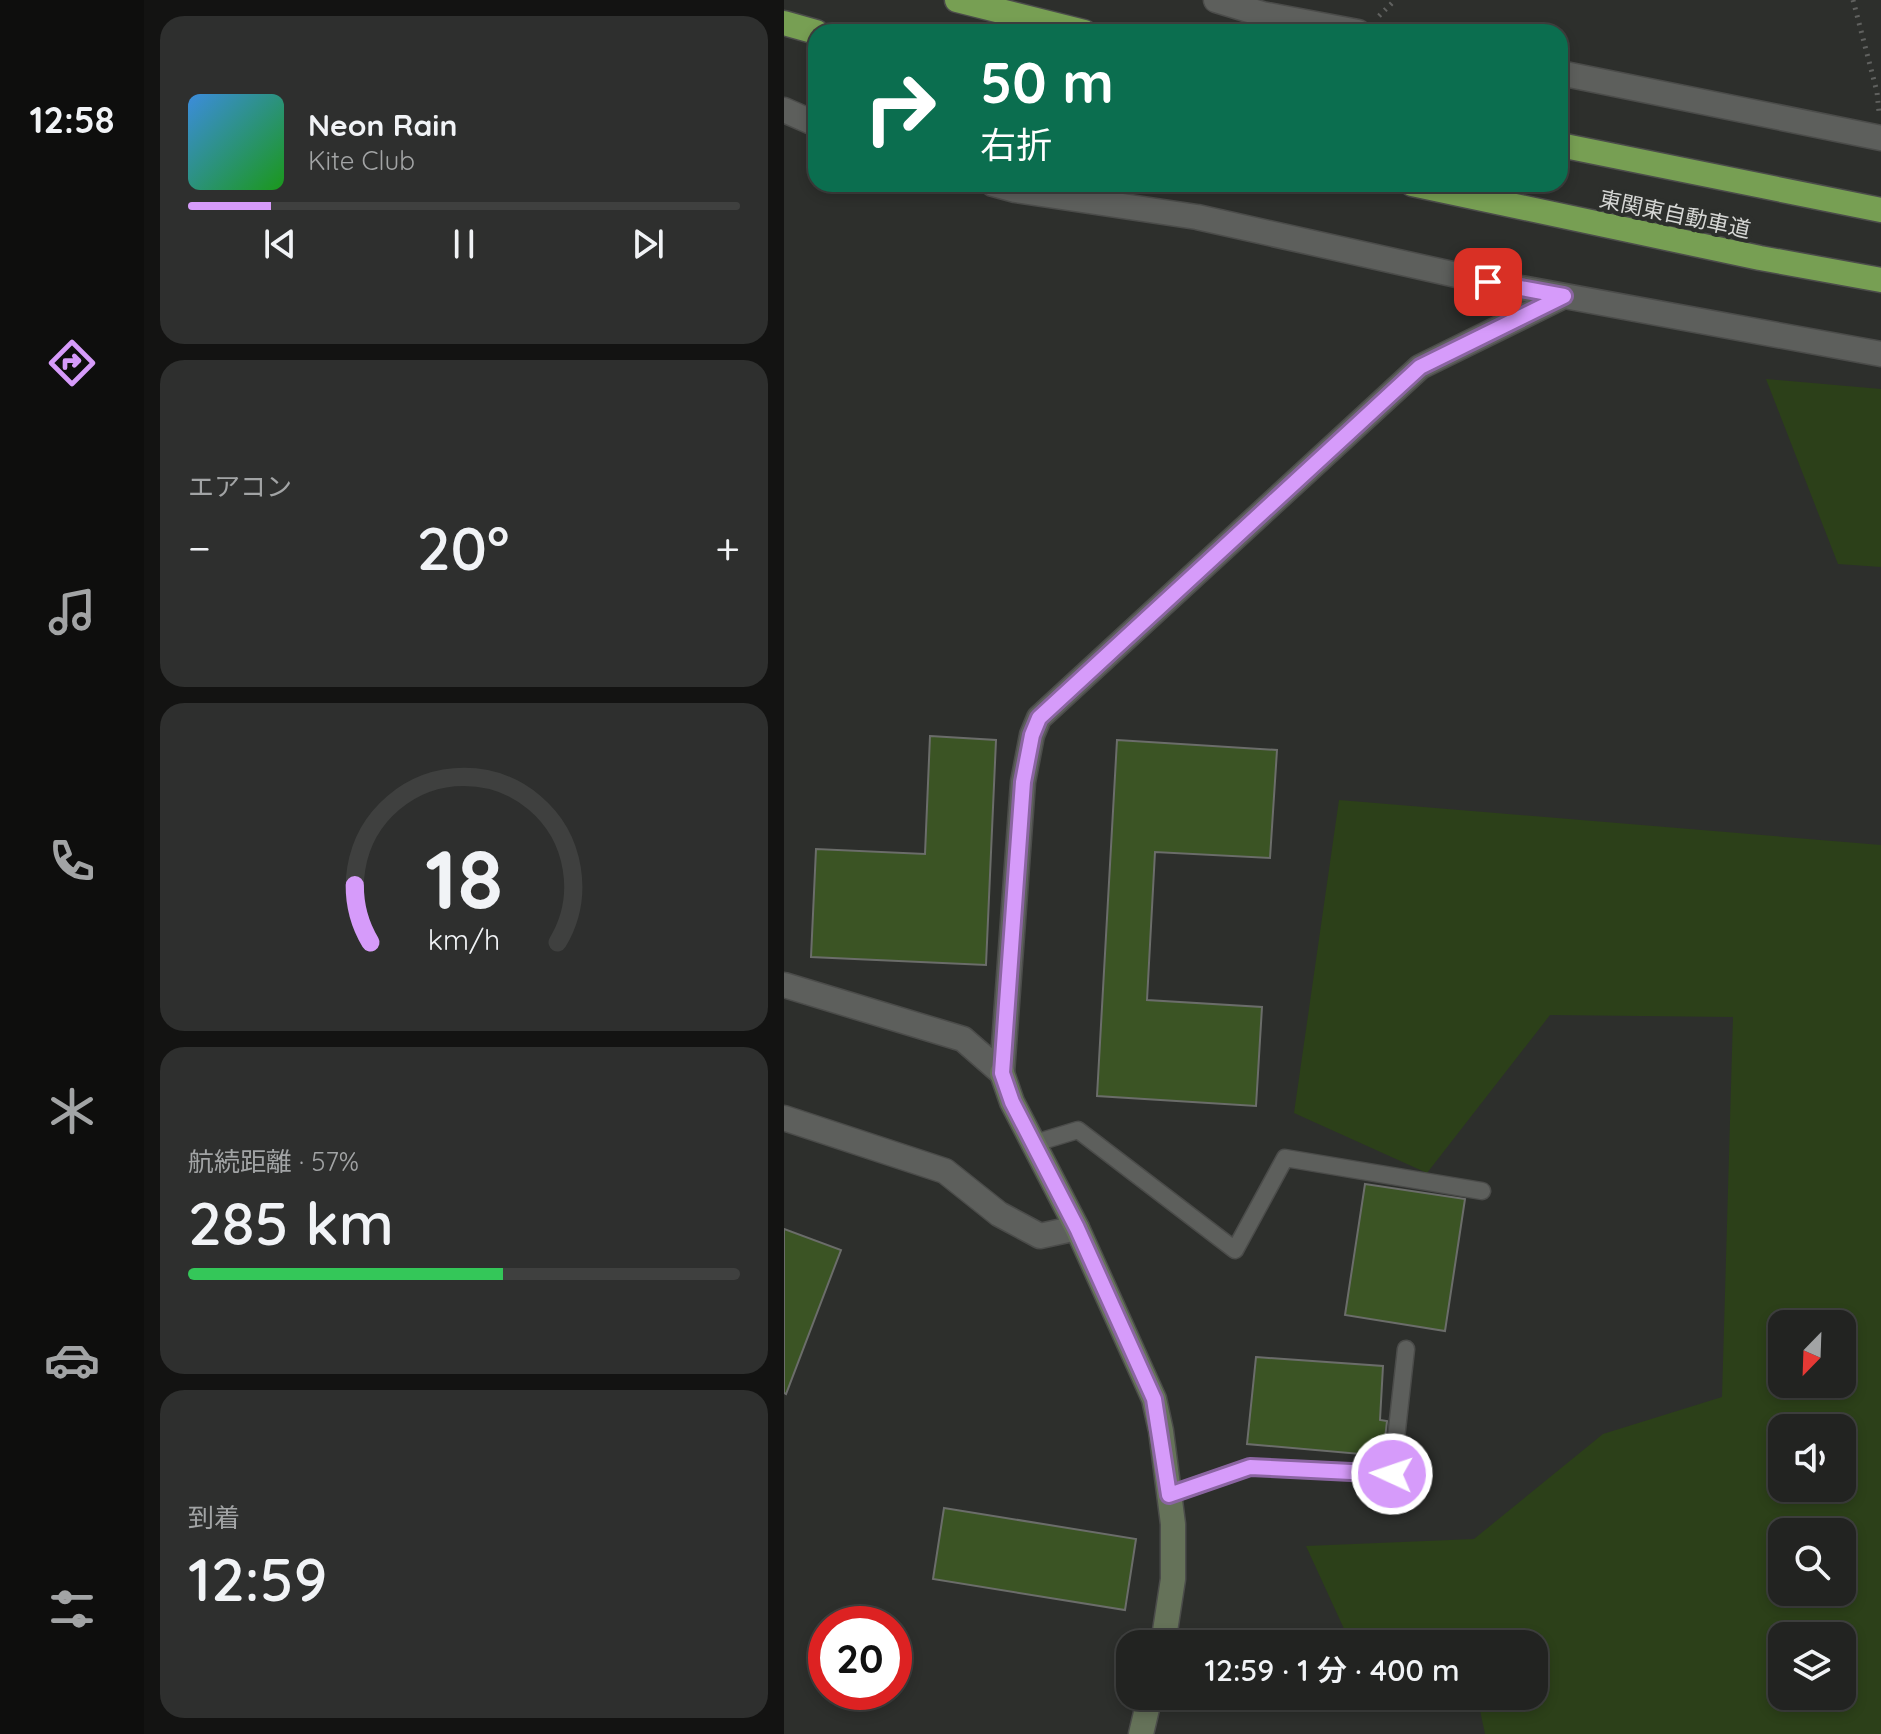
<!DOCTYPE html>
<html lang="ja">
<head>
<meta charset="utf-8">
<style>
	body { margin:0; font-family:Quicksand,"Noto Sans JP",sans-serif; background:#2e2f2e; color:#f1f3f6; height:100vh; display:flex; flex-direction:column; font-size:30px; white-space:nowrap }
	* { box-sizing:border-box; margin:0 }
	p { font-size:26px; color:#a2a4a5 }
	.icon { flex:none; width:44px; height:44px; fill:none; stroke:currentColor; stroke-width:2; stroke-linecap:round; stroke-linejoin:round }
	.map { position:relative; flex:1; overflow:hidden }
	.side { display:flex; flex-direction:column; gap:16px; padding:16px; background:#131312; width:640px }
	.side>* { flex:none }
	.top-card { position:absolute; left:24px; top:24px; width:760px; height:168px; border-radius:24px; box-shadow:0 4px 12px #0003,0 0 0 2px #3f403f; background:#0b6e4f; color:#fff; overflow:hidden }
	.needle { width:52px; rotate:203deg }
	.tools { position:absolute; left:984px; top:1310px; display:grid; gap:16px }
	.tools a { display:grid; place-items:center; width:88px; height:88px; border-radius:16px; background:#222321; box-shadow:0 4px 12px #0003,0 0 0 2px #3f403f; font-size:40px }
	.speed { position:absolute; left:24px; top:1606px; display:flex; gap:16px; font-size:40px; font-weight:700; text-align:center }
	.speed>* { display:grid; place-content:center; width:104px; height:104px; border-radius:50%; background:#222321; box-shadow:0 4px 12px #0003,0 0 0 2px #3f403f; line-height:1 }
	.speed .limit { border:12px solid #d22; background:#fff; color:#111 }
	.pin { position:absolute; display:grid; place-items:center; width:68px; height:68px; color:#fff; margin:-34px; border-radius:16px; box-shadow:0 4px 12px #0006 }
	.me { position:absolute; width:88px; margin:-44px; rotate:273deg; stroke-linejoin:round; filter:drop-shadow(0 0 6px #0008) }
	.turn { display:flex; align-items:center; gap:28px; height:168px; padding:0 40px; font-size:36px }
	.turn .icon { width:104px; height:104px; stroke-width:2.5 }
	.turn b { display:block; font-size:56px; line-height:68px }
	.big { font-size:60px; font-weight:600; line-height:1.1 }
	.side .widget { flex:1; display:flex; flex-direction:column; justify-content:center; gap:12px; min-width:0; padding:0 28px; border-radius:24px; background:#2e2f2e }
	.side .dial { align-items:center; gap:0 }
	.dial svg { height:208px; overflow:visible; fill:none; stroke:#3f403f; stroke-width:7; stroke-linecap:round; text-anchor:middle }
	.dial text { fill:#f1f3f6; stroke:none }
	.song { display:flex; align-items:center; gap:24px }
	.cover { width:96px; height:96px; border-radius:12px; background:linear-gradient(135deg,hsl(210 70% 55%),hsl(120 70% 35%)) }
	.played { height:8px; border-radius:4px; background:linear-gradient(90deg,#d69bfa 15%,#3f403f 15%) }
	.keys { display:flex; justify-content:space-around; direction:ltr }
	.heat { display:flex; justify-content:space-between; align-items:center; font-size:44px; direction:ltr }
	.charge { height:12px; border-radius:6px; background:linear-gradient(90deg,#34c759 57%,#3f403f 0) }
	.trip { position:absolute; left:332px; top:1630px; width:432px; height:80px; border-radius:24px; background:#222321; box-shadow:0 4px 12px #0003,0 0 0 2px #3f403f; font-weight:600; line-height:80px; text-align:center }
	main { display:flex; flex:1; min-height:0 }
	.dock { display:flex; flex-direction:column; width:144px; justify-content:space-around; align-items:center; background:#0e0e0d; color:#a2a4a5 }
	.dock .icon { width:56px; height:56px }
	.dock .on { color:#d69bfa }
	.dock b { font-size:36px; color:#f1f3f6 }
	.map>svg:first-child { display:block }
</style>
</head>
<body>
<main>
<nav class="dock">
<b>12:58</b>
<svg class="icon on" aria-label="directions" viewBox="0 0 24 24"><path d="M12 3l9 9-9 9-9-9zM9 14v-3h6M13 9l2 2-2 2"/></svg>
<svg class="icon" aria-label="music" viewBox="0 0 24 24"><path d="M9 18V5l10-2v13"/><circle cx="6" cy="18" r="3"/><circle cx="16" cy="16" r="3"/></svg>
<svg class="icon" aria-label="phone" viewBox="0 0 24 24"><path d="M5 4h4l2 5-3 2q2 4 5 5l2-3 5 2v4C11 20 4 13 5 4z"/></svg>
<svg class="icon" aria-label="climate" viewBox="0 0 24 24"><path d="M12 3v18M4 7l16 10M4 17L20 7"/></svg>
<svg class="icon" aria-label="car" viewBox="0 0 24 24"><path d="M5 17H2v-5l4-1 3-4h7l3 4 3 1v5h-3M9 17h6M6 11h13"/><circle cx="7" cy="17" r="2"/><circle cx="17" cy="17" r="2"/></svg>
<svg class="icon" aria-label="filters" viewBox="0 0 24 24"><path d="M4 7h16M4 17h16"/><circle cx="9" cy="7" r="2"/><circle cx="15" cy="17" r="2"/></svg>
</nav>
<section class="side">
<div class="widget">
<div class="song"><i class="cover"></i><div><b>Neon Rain</b><p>Kite Club</p></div></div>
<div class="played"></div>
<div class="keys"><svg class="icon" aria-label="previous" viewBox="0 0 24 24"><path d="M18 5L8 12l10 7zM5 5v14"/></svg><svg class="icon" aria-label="pause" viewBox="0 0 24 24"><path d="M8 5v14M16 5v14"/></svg><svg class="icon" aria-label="next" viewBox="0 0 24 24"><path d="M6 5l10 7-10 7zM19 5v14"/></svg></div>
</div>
<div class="widget"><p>エアコン</p>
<div class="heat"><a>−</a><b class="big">20°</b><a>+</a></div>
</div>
<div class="widget dial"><svg viewBox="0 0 100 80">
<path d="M14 69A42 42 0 1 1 86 69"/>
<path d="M14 69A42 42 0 0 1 8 47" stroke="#d69bfa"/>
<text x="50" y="56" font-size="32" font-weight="700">18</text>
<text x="50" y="72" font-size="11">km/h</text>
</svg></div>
<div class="widget"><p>航続距離 · 57%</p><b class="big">285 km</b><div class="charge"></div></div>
<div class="widget"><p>到着</p><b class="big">12:59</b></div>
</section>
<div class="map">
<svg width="1097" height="1734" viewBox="0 0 1097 1734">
	<rect width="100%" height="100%" fill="#2d2f2c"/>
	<path fill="#2c4019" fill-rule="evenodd" d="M982,379L1097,389V567L1054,564Z
		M555,800L1097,845V1734H701L693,1696H750V1644H567L522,1546L690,1539L819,1434L938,1397L949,1017L766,1015L643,1173L510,1113ZM998,1324H1058V1384H998ZM998,1428H1058V1488H998ZM998,1532H1058V1592H998ZM998,1636H1058V1696H998Z"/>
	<path fill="#3b5424" stroke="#6b6d6a" stroke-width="2" d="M146,736L212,740L202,965L27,957L32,849L141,854Z
		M333,740L493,750L486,858L371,852L363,1000L478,1007L472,1106L313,1096Z
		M581,1184L681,1199L661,1331L561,1315Z
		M0,1229L57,1250L2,1394L0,1393Z
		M472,1357L599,1366L596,1420L603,1421L599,1456L463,1444Z
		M160,1508L352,1539L341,1610L149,1579Z"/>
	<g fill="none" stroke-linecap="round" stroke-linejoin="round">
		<g stroke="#4b4c4a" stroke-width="19">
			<path id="lane" d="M248,1144L294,1130L451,1250L501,1158L698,1191
				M385,1495L466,1467L608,1474L622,1349"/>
		</g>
		<g stroke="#4b4c4a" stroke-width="27">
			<path id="street" d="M432,0L478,14L574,32
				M776,73L1097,138
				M0,110L32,124
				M209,184L231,190L413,217L704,282L1097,354
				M0,985L179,1039L218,1073
				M218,1073L239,782L248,735L255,718L636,367L780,296
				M0,1118L161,1171L215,1214L256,1236L293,1228"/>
		</g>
		<g stroke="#4b4c4a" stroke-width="27">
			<path id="secondary" d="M218,1073L228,1102L293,1228L370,1399L377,1431L389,1524V1579L379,1644
				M357,1734L366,1696"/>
		</g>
		<g stroke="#4b4c4a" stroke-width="27">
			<path id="highway" d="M173,0L300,32
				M0,23L32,32
				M776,145L1097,210
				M628,184L976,258L1097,280"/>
		</g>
		<path stroke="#60615f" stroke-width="5" stroke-dasharray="2 6" stroke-linecap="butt" d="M1069,0L1093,92L1095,112
			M595,16L611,0"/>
		<use href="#lane" stroke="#5d5f5c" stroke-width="16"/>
		<use href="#street" stroke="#5d5f5c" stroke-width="24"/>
		<use href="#secondary" stroke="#657259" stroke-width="24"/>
		<use href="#highway" stroke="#779f53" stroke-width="24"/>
	</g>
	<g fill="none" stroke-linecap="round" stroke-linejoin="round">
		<g stroke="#8b65a2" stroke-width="20">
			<path id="route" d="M608,1474L466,1467L385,1495L370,1399L293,1228L228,1102L218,1073L239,782L248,735L255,718L636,367L780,296L704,282"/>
		</g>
		<use href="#route" stroke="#d69bfa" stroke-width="14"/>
	</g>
	<g text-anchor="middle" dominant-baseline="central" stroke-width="8" stroke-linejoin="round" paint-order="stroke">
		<g font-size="22" fill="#d5d6d4" stroke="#2d2f2c">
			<text transform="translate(891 214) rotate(12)">東関東自動車道</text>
		</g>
	</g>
</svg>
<div class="tools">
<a><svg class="needle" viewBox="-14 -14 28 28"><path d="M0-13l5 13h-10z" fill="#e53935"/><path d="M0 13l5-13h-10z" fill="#a2a4a5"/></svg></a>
<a><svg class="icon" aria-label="sound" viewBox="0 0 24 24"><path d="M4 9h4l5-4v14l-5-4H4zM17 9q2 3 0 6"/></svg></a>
<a><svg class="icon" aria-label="search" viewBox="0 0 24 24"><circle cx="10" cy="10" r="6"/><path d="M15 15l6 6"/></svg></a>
<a><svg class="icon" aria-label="layers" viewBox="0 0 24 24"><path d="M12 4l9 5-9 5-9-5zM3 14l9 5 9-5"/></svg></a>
</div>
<div class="speed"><div class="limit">20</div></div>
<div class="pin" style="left:704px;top:282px;background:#d93025"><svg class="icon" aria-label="arrive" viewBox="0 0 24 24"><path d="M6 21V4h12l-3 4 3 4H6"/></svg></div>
<svg class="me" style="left:608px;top:1474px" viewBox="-20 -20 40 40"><circle r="17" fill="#d69bfa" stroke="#fff" stroke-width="3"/><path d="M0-11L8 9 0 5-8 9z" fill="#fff"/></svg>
<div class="trip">12:59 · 1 分 · 400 m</div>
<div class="top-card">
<div class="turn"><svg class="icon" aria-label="right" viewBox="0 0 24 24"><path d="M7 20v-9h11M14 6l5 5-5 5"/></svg><div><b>50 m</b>右折</div></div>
</div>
</div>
</main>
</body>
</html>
